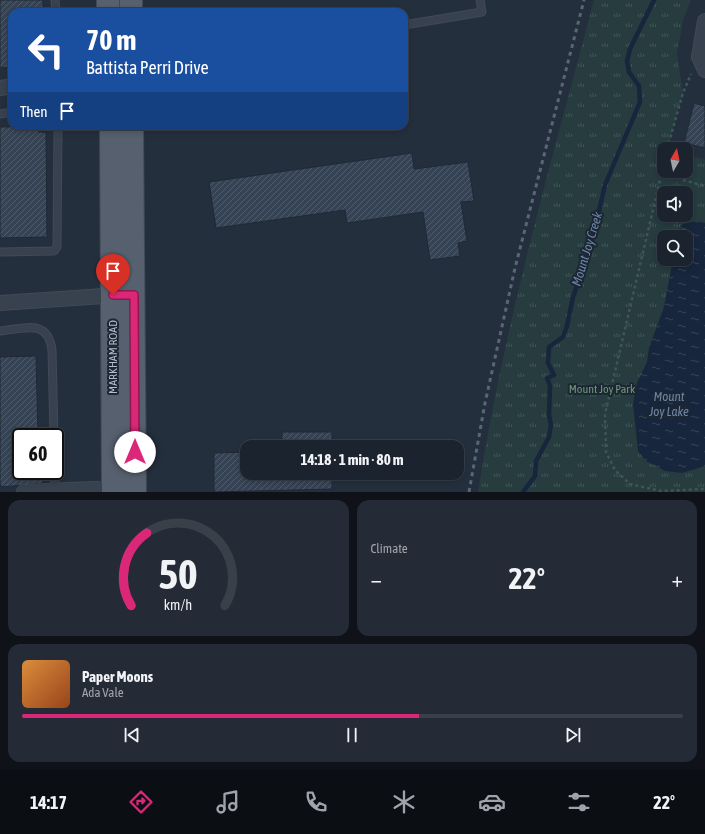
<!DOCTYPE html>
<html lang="en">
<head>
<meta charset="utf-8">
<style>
	body { margin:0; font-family:"Asap Condensed",sans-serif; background:#242b36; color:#f1f3f6; height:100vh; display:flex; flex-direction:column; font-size:15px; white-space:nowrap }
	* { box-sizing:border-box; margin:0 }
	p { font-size:13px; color:#a0a4aa }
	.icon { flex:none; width:22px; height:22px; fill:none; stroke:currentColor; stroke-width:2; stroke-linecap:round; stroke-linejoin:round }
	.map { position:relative; height:492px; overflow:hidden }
	.drawer { display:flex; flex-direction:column; gap:8px; padding:8px; background:#0f1319; flex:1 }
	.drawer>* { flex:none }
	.guide { position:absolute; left:8px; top:8px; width:400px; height:122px; border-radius:12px; box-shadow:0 2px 6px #0003,0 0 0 1px #39404a; background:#1a4fa0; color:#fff; overflow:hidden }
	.needle { width:26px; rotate:9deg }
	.buttons { position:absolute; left:657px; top:142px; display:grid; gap:8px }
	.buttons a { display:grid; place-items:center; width:36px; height:36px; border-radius:8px; background:#1b232e; box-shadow:0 2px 6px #0003,0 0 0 1px #39404a; font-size:20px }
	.speed { position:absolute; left:12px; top:428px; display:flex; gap:8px; font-size:20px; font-weight:700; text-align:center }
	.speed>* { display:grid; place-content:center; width:52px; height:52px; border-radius:50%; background:#1b232e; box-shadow:0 2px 6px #0003,0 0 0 1px #39404a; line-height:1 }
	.speed .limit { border:2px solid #111; border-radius:6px; background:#fff; color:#111 }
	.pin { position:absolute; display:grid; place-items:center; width:34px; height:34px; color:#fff; margin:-41px -17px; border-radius:50% 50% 50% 0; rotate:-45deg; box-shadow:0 0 4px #0007 }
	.pin .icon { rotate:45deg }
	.me { position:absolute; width:44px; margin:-22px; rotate:0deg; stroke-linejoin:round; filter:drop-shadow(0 0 3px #0008) }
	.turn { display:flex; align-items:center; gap:14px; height:84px; padding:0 12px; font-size:18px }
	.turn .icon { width:52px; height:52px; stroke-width:2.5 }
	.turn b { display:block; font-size:28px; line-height:34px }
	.then { display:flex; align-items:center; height:38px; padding:0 12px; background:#0003; gap:8px; font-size:15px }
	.big { font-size:30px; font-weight:700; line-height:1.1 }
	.drawer .widget { flex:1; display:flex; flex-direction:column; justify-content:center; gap:6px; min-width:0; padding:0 14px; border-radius:12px; background:#242b36 }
	.drawer .dial { align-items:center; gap:0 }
	.dial svg { height:104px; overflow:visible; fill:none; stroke:#39404a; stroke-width:7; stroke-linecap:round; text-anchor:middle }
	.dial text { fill:#f1f3f6; stroke:none }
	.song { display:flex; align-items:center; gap:12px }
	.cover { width:48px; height:48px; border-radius:6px; background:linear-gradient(135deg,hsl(30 70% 55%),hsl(20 70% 35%)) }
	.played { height:4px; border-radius:2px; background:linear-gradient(90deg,#db2777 60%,#39404a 60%) }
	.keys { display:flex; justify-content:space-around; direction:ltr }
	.heat { display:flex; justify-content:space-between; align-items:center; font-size:22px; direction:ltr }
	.drawer .tiles { flex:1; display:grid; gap:8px; grid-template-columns:1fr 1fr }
	.widget:last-child { grid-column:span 2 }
	.trip { position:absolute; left:240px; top:440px; width:224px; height:40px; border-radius:12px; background:#1b232e; box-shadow:0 2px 6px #0003,0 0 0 1px #39404a; font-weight:700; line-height:40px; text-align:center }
	.menu { display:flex; height:64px; justify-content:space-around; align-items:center; background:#0b0e12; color:#a0a4aa }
	.menu .icon { width:28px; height:28px }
	.menu .selected { color:#db2777 }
	.menu b { font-size:18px; color:#f1f3f6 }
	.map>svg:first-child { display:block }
</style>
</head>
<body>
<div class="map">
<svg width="705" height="492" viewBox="0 0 705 492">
	<defs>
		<pattern id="park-tufts" width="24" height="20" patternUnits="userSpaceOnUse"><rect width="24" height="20" fill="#263c3f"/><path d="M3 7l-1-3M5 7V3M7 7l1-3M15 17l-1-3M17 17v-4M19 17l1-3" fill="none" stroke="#435659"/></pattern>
		<pattern id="water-ripples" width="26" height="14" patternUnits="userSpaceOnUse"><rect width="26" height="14" fill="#17263c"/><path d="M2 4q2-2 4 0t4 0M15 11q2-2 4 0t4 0" fill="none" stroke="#364457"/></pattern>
		<pattern id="building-hatch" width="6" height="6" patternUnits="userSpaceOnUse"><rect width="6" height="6" fill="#364354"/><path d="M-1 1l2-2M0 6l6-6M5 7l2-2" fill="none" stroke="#515c6b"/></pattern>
	</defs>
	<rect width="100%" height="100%" fill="#242f3e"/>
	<path fill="url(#park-tufts)" fill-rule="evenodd" d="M594,0H691L683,20L677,54L683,93L667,149H664V171H686V154L705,160V492H478C504,325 551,163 594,0ZM664,193H686V215H664ZM664,237H686V259H664Z"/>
	<path fill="url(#water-ripples)" d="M697,221L705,223V466L682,473L665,471L646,461L638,451L633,404L637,383L647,362L649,348L664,307L673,259H686V237H677L679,229L683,224Z"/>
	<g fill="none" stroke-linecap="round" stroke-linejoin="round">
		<path stroke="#17263c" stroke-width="4.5" d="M523,492L535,476L536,461L549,437L551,425L549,415L550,386L547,378L554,375L548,363L549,347L563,337L567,326L573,297L591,246L605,185L640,102L639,86L629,72L627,61L630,49L654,0"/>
	</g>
	<path fill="url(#building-hatch)" stroke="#1f2835" d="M0,0H43V12H12V67L0,68Z
		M694,103L705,106V148L684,143Z
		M39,126V132H46L47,237L0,238V127Z
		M412,153L414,169L468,162L474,201L461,202L467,241L458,243L460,256L430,260L423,212L347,223L345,210L216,228L209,182Z
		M36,356L38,437H21V471H42L43,483L2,487L0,484V357Z
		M282,432H332V447H282Z
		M247,452V473H332V489L214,492V453Z"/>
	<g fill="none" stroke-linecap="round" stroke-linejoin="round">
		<g stroke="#414a57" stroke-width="9">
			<path id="lane" d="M55,0L56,12
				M404,25L482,12L480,0
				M0,114L12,112
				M0,252L54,251L57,247L58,126
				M0,331C24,329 48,318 52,350L54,437
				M54,471L55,492"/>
		</g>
		<g stroke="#414a57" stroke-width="16">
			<path id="street" d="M705,21L699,57L705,70
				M0,88L12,86
				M0,303L119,295
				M24,492L94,489L113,490"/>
		</g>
		<g stroke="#414a57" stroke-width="24">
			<path id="primary" d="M108,0V12
				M131,0V12
				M111,126L113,492
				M132,126L135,492"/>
		</g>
		<path stroke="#3f5557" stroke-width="2.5" stroke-dasharray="3 3" stroke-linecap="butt" d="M667,149L683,93L691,74
			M664,163L605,414L606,452L615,470L630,484L661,491L705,489
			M675,171L683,180L705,186"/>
		<use href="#lane" stroke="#38414e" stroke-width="7"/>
		<use href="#street" stroke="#38414e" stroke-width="14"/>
		<use href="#primary" stroke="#56606e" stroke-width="22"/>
		<path stroke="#5a6575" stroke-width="3" stroke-dasharray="4 4" stroke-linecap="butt" d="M469,492L485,403L515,268L584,0"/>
	</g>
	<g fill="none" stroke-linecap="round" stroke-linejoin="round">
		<g stroke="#8e194d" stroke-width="10">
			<path id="route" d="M113,295H134L135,452"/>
		</g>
		<use href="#route" stroke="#db2777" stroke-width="7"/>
	</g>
	<g text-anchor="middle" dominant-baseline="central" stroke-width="4" stroke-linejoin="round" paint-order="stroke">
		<g font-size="12" fill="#b4bcc9" stroke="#1d2633">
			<text transform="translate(113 357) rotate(-90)">MARKHAM ROAD</text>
		</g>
		<g font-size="12" fill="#6b9a76" stroke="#1d2633">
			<text x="602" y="389">Mount Joy Park</text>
		</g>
		<g font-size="13" font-style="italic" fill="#6d86a8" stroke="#1d2633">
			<text transform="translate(587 249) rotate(-73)">Mount Joy Creek</text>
			<text x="669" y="396">Mount<tspan x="669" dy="15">Joy Lake</tspan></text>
		</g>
	</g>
</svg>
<div class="buttons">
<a><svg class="needle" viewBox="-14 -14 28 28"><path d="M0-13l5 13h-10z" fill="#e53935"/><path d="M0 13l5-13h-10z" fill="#a0a4aa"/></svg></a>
<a><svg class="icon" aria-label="sound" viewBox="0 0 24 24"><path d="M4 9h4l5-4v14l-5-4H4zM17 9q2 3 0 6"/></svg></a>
<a><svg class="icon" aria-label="search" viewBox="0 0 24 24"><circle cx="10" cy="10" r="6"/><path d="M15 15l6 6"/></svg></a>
</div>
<div class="speed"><div class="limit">60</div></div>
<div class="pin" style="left:113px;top:295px;background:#d93025"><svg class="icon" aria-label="arrive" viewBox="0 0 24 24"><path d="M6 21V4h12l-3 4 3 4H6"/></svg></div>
<svg class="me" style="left:135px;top:452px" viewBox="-20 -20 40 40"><circle r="19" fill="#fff"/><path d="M0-13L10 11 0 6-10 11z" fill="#db2777"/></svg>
<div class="trip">14:18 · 1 min · 80 m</div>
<div class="guide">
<div class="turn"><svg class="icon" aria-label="left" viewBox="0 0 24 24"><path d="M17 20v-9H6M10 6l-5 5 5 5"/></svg><div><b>70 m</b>Battista Perri Drive</div></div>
<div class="then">Then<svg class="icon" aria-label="arrive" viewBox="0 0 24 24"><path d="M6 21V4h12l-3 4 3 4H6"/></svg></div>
</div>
</div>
<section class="drawer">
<div class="tiles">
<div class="widget dial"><svg viewBox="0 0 100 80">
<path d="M14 69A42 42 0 1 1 86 69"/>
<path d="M14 69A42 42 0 0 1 26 13" stroke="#db2777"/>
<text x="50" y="56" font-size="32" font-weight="700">50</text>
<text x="50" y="72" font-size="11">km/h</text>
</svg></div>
<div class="widget"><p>Climate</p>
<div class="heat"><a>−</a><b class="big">22°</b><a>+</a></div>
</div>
<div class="widget">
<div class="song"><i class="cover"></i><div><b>Paper Moons</b><p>Ada Vale</p></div></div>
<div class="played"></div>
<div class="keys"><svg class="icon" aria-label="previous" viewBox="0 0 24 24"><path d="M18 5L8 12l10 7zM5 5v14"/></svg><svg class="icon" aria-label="pause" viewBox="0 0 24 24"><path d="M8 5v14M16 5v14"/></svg><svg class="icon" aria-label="next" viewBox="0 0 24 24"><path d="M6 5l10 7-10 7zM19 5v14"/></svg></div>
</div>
</div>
</section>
<nav class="menu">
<b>14:17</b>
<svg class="icon selected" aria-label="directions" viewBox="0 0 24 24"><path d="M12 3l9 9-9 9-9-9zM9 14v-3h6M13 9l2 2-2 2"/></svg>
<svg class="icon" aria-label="music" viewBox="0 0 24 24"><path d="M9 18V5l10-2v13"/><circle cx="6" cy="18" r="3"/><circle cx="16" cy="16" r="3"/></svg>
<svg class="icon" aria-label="phone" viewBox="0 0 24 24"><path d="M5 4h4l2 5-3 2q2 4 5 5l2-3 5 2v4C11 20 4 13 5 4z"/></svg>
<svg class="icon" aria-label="climate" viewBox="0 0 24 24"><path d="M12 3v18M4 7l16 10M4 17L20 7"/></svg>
<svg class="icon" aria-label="car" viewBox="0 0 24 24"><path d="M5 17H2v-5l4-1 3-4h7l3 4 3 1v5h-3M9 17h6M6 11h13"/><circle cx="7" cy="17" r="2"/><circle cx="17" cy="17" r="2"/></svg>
<svg class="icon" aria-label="filters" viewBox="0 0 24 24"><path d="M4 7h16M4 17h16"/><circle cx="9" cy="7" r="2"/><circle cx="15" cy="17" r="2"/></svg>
<b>22°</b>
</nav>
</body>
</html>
